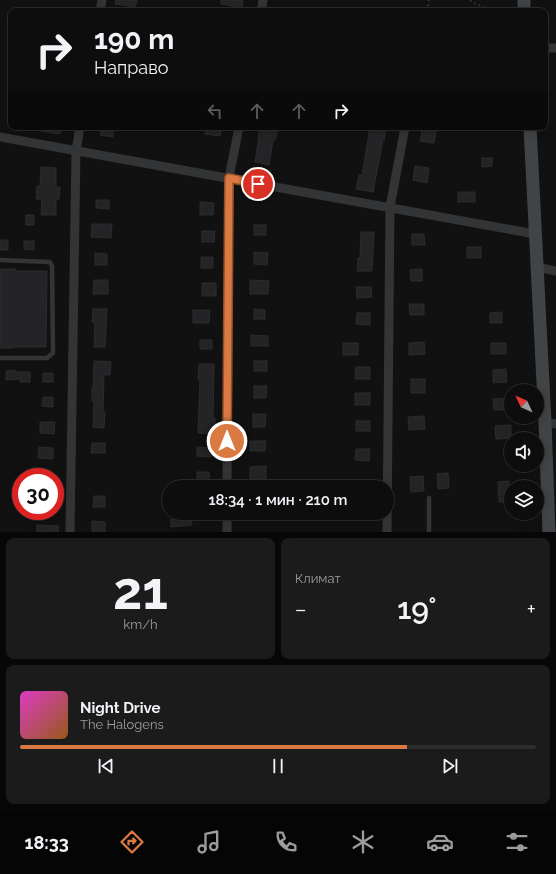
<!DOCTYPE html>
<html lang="ru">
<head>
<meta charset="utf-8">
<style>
	body { margin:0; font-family:Raleway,sans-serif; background:#1b1b1c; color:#f1f3f6; height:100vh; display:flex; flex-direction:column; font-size:15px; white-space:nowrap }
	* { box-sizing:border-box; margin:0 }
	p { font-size:13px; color:#9a9c9e }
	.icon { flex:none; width:22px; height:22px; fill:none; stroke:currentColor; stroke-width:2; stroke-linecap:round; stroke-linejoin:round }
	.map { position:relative; height:532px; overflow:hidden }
	.sheet { display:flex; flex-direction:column; gap:6px; padding:6px; background:#070708; flex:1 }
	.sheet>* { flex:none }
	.hud { position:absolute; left:8px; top:8px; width:540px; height:122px; border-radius:8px; box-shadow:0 2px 10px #0003,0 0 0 1px #2d2d2e; background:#0d0d0e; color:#f1f3f6; overflow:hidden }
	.needle { width:26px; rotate:314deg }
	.controls { position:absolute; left:504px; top:384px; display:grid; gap:8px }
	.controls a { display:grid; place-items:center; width:40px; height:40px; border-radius:50%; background:#0d0d0e; box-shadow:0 2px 10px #0003,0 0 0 1px #2d2d2e; font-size:20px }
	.speed { position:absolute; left:12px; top:468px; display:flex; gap:8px; font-size:20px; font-weight:700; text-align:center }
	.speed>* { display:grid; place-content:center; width:52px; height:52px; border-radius:50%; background:#0d0d0e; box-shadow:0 2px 10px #0003,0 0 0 1px #2d2d2e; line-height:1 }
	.speed .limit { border:6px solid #d22; background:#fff; color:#111 }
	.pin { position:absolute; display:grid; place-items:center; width:34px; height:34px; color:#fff; margin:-17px; border:2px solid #fff; border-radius:50%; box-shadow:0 1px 4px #0007 }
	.me { position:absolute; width:44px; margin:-22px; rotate:0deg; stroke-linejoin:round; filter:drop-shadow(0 0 3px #0008) }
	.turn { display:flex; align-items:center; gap:14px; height:84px; padding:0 20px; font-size:18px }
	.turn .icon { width:52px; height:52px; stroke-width:2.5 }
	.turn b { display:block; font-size:28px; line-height:34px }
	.lanes { display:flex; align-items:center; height:38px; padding:0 20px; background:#0003; justify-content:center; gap:20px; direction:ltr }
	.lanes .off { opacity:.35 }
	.big { font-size:30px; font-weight:600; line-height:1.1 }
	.sheet .card { flex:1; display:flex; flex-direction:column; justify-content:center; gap:6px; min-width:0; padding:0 14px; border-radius:8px; background:#1b1b1c }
	.sheet .dial { align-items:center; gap:0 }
	.dial b { font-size:52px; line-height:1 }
	.song { display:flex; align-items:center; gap:12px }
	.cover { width:48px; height:48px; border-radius:6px; background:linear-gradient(135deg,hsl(310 70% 55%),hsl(30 70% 35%)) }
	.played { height:4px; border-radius:2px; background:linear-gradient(90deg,#da7941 75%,#2d2d2e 75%) }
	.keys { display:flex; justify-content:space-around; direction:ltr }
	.heat { display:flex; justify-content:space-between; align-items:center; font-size:22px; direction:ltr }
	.sheet .tiles { flex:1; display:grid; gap:6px; grid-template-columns:1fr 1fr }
	.card:last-child { grid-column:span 2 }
	.trip { position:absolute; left:162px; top:480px; width:232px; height:40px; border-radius:20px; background:#0d0d0e; box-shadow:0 2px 10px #0003,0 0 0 1px #2d2d2e; font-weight:600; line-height:40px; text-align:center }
	.tabs { display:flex; height:64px; justify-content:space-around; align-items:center; background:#050506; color:#9a9c9e }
	.tabs .icon { width:28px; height:28px }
	.tabs .selected { color:#da7941 }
	.tabs b { font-size:18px; color:#f1f3f6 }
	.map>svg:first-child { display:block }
</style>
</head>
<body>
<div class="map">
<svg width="556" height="532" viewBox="0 0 556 532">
	<rect width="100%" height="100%" fill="#111112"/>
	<path fill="#242426" stroke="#2b2c2e" d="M116,0H137L135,7L115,4Z
		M221,0H243L242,8L221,4Z
		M40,127H61L60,134L40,131Z
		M102,127H114L113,137L100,135Z
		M206,127H222L220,136L205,134Z
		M260,127L278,128L275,140H273L269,165L255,162L259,137H258Z
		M370,127H386L384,140H383L373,192L356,189L359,175L362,176Z
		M423,127L437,128L434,143L420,141Z
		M482,158H492V166L482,167Z
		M415,166L429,168L427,183L413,180Z
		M41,167L56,168V187H60L59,199H56V215H41L42,199H36L37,186H40Z
		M458,192H475V202H458Z
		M96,200H109V209L96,208Z
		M200,202L214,203L213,215H200Z
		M26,215H34V225H26Z
		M92,224H112L111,238L91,237Z
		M254,225H266V235H254Z
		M202,231H215L214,242H202Z
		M361,232H374L372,271H357L358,258H360Z
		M412,234H424L425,245H412Z
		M0,240H8V250H0Z
		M24,241H34V250L24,249Z
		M467,247H481V258H467Z
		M254,252L268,253L267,265L254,264Z
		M95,253L107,254V265H95Z
		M201,257H213V268H201Z
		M0,269H16V271H47L46,347H14V348H0Z
		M422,269V281H411L410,270Z
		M94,280H108V294H93Z
		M250,280L269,281L268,294H250Z
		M202,283H216V296H202Z
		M356,287H371L372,297L357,298Z
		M409,304H424V315H410Z
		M93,309H107L105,347H94L95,322H92Z
		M254,309L265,310V319H254Z
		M193,310H210L209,323H193Z
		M502,312V323H490V313Z
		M357,313H370V325L356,324Z
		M251,335L268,336V346H251Z
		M200,340H212V349H200Z
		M424,342L425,354L409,355V343Z
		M343,343H358V355H343Z
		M491,343H506V354H491Z
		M94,361L111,362L110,375H104L103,412H105L104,428L93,427L94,401H92V387H93Z
		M254,361H267V371H254Z
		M199,364H214L213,418H215V434L198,433L200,379H198Z
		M356,367H370V379H355Z
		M506,369L507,382L493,383V370Z
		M15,370L16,372H30V382H20V379L6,380V371Z
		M43,373H53V382H43Z
		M411,379H425V393H411Z
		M254,386H267L266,398H254Z
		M355,393H370V405H355Z
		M43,397H53V407L42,406Z
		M510,398V410H494L493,399Z
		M253,414H266L265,427H253Z
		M424,416L425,429L409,430L408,417Z
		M356,421H370V431H356Z
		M40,422H55L54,434L40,433Z
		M511,425V438L496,439L495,426Z
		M250,441H266L265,451H250Z
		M92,443H105V453H91Z
		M39,447L53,448V459L38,458Z
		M197,447L211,448V457L197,456Z
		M356,449H370L369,461L355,460Z
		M266,466V479H250V467Z
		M197,472H209V483L197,484Z
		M448,473L449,488L438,489L437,474Z
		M423,476L424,491L411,492L410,477Z
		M509,481L510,502H499L498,482Z
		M94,496H105V507H93Z
		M191,518L192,525L171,527V519Z
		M92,521L105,522V532H92Z
		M37,525L59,526L58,532H37Z"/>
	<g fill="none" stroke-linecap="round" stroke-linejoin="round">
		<path stroke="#383b3d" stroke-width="1.5" stroke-dasharray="2 3" stroke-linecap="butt" d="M470,0L476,4L495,11
			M427,11L429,0"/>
		<path stroke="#323436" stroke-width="4.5" d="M0,260L50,262L52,266L53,353L47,358H0
			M429,498V532"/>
		<path stroke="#323436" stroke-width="9" d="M100,11L102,0
			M261,11L263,0
			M545,48H556
			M0,137L535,234
			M537,267L556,271
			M545,422L556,424
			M227,487L229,178L239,127
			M70,532L76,151L80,127
			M227,532V513
			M387,532L390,207L405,127"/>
		<path stroke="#414446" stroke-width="13" d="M524,0V11
			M530,127L545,422L549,532"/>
	</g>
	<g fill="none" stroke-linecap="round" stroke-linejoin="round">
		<g stroke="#8e4f2a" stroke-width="10">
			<path id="route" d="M227,441L229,178L258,184"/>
		</g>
		<use href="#route" stroke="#da7941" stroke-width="7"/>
	</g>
</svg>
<div class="controls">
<a><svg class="needle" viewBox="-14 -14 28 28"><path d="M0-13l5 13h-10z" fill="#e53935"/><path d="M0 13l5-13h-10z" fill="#9a9c9e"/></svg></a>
<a><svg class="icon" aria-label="sound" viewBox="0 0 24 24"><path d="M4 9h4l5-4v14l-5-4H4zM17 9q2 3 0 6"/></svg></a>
<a><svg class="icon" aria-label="layers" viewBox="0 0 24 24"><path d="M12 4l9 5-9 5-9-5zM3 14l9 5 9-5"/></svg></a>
</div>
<div class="speed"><div class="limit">30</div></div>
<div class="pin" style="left:258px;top:184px;background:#d93025"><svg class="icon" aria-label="arrive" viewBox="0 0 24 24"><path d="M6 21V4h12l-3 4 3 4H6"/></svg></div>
<svg class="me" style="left:227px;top:441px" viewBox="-20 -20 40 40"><circle r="17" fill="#da7941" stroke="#fff" stroke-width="3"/><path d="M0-11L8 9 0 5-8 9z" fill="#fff"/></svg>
<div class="trip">18:34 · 1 мин · 210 m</div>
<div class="hud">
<div class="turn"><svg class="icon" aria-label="right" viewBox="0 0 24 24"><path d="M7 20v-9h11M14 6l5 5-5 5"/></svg><div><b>190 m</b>Направо</div></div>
<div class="lanes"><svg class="icon off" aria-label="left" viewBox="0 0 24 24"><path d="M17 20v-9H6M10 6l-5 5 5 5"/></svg><svg class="icon off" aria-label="ahead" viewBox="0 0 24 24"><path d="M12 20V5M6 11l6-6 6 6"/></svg><svg class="icon off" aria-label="ahead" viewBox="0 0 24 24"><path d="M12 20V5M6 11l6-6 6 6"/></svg><svg class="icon" aria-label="right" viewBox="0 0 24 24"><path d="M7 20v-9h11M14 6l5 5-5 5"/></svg></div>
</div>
</div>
<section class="sheet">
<div class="tiles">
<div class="card dial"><b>21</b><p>km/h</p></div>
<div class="card"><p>Климат</p>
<div class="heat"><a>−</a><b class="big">19°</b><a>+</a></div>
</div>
<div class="card">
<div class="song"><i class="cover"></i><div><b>Night Drive</b><p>The Halogens</p></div></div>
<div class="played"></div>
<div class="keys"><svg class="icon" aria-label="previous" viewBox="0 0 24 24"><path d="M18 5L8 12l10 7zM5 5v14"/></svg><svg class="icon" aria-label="pause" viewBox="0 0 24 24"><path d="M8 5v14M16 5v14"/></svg><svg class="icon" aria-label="next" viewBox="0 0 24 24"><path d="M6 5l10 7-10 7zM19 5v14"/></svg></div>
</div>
</div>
</section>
<nav class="tabs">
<b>18:33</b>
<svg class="icon selected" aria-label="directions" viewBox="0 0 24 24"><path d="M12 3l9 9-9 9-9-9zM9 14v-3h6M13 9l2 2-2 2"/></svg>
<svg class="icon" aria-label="music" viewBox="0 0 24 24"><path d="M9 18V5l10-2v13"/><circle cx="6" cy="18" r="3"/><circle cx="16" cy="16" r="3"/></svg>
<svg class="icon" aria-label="phone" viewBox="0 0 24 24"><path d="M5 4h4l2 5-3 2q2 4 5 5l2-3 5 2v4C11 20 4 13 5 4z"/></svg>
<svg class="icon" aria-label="climate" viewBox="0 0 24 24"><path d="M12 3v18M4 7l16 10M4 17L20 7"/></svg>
<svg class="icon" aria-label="car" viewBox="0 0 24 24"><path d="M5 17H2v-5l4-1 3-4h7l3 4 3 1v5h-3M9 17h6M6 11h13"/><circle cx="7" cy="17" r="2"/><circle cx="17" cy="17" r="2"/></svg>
<svg class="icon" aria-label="filters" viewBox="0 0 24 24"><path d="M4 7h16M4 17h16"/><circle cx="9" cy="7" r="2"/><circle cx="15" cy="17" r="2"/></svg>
</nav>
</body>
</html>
